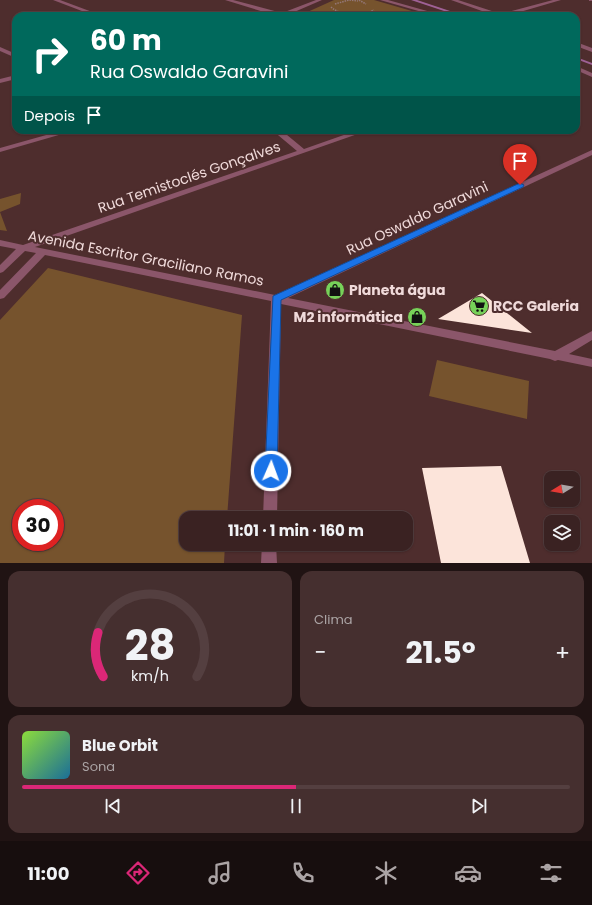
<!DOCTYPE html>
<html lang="pt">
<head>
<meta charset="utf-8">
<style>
	body { margin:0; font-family:Poppins,sans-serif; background:#452f2f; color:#f1f3f6; height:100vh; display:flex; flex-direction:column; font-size:15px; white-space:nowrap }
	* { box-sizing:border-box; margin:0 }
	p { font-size:13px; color:#aba4a5 }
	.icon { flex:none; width:22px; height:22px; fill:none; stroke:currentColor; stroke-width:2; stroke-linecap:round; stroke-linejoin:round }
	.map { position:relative; height:563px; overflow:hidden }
	.side { display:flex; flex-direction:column; gap:8px; padding:8px; background:#201313; flex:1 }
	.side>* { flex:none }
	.guide { position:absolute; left:12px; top:12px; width:568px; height:122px; border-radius:12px; box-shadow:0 1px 3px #0004,0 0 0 1px #543f40; background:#00695c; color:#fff; overflow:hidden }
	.needle { width:26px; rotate:259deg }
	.buttons { position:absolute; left:544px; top:471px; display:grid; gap:8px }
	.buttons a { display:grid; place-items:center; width:36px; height:36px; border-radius:8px; background:#3a2222; box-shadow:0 1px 3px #0004,0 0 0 1px #543f40; font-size:20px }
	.speed { position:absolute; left:12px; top:499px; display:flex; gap:8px; font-size:20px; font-weight:700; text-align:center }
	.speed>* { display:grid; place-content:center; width:52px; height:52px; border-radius:50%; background:#3a2222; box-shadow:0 1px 3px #0004,0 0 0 1px #543f40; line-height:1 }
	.speed .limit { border:6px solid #d22; background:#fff; color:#111 }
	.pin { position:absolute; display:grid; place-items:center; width:34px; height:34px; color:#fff; margin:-41px -17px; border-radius:50% 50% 50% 0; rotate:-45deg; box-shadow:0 0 4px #0007 }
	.pin .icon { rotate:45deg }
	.me { position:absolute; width:44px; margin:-22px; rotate:2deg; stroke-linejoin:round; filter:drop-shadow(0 0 3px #0008) }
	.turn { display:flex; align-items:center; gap:14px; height:84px; padding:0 12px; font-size:18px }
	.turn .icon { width:52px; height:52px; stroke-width:2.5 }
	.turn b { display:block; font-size:28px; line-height:34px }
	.then { display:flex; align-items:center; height:38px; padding:0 12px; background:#0003; gap:8px; font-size:15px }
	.big { font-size:30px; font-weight:700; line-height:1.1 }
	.side .tile { flex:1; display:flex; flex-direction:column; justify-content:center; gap:6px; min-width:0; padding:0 14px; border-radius:12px; background:#452f2f }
	.side .dial { align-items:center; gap:0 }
	.dial svg { height:104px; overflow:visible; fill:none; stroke:#543f40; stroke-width:7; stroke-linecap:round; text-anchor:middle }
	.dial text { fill:#f1f3f6; stroke:none }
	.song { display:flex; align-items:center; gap:12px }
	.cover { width:48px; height:48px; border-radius:6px; background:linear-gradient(135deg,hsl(90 70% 55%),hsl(200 70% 35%)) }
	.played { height:4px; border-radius:2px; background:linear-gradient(90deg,#db2777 50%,#543f40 50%) }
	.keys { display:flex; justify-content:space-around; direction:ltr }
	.heat { display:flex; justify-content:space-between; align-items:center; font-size:22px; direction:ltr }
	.side .tiles { flex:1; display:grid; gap:8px; grid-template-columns:1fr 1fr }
	.tile:last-child { grid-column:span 2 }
	.trip { position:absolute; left:179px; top:511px; width:234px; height:40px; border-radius:12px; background:#3a2222; box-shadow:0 1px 3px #0004,0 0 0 1px #543f40; font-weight:700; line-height:40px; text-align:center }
	.menu { display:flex; height:64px; justify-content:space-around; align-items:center; background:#170e0e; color:#aba4a5 }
	.menu .icon { width:28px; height:28px }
	.menu .selected { color:#db2777 }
	.menu b { font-size:18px; color:#f1f3f6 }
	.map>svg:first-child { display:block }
</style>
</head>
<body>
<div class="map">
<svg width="592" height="563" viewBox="0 0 592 563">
	<rect width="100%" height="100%" fill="#4e2d2d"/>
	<path fill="#76532d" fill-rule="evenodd" d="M334,0H374L429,16H308L303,14Z
		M21,193L20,204L0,212L7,231L0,230V199Z
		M48,268L242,315L227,518H186V544H225L224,563H0V320ZM21,508H55V542H21Z
		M437,360L529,381L527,419L429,396Z"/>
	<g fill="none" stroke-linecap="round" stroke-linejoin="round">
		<path fill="#9f6196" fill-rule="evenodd" d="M411,0H417L465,16H459Z
			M576,57L592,63V65L576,59Z"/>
	</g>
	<path fill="#fce4da" d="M482,293L532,333L438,319Z
		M501,466L530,563H441L422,468Z"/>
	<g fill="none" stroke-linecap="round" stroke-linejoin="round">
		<path stroke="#937777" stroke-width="1.5" stroke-dasharray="1.5 1" stroke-linecap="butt" d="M359,0L366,4
			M335,4L349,0L358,1
			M331,7C342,17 361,16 374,10
			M324,13L331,15"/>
		<path fill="#8b566a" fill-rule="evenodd" d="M53,0H60L103,16H95Z
			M225,0H233L282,13L316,0H322L285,16H277Z
			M380,0H388L445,16H436Z
			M451,0H458L501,14L553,0H561L506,16H496Z
			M589,0H592V1H589Z
			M576,42L592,48V52L576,46Z
			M0,47L16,54V58L0,51Z
			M576,66L592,73V77L576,70Z
			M16,75V79L0,83V79Z
			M64,130H76L0,152V148Z
			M272,130H281L304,149L358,130H369L35,247L275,295L592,150V155L288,298L555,351L592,331V340L569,354L592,359V367L558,360L555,361L550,359L281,304L277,518H263L271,301L45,255L4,298L0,299V290L36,253L25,251L3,272L0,273V265L16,249L0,246V240L23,245L297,151Z
			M262,544H276L277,563H261Z"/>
	</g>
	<path fill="#1a73e8" stroke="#114b97" d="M520,183L524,185L523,187L281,300L277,471L276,475L271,476L267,475L265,471L273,296Z"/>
	<defs>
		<g id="shop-disc" transform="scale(1)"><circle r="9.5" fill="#77d259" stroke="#4e2d2d"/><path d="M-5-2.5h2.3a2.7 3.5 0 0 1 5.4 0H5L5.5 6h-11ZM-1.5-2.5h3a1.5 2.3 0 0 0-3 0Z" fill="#111"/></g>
		<g id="supermarket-disc" transform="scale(1)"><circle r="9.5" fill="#77d259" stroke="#4e2d2d"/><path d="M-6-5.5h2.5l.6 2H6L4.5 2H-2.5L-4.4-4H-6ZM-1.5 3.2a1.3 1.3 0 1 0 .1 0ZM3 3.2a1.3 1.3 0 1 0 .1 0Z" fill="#111"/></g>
	</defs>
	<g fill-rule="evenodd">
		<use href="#shop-disc" x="335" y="290"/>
		<use href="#supermarket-disc" x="479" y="306"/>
		<use href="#shop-disc" x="417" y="317"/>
	</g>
	<g text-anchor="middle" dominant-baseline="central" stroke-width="4" stroke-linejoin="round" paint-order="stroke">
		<g font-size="14" fill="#f0dada" stroke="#4e2d2d">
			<text transform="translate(189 177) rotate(-19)">Rua Temistoclés Gonçalves</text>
			<text transform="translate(417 218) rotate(-25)">Rua Oswaldo Garavini</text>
			<text transform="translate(146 258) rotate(11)">Avenida Escritor Graciliano Ramos</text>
		</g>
		<g font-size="14" font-weight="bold" fill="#f0dada" stroke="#4e2d2d" text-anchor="start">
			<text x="349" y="290">Planeta água</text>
			<text x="493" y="306">RCC Galeria</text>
			<text x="403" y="317" text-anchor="end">M2 informática</text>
		</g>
	</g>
</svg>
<div class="buttons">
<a><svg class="needle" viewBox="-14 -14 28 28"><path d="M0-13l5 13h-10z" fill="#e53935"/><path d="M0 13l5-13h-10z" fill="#aba4a5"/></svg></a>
<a><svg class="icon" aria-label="layers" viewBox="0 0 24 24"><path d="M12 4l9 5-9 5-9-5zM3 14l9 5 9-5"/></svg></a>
</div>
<div class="speed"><div class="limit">30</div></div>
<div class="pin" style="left:520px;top:185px;background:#d93025"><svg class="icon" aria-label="arrive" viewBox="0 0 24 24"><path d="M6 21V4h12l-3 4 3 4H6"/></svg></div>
<svg class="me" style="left:271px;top:471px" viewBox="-20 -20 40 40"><circle r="17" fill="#1a73e8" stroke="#fff" stroke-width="3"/><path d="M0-11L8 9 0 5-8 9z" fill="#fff"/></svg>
<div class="trip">11:01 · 1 min · 160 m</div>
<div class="guide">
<div class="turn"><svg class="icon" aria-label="right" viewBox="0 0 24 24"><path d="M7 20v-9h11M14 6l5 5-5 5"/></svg><div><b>60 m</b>Rua Oswaldo Garavini</div></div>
<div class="then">Depois<svg class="icon" aria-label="arrive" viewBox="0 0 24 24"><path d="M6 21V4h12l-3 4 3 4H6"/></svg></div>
</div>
</div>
<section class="side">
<div class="tiles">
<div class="tile dial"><svg viewBox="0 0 100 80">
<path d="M14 69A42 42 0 1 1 86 69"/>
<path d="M14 69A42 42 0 0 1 10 35" stroke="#db2777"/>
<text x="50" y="56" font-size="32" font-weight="700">28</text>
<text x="50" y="72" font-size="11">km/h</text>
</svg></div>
<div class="tile"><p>Clima</p>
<div class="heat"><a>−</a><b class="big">21.5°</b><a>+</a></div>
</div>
<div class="tile">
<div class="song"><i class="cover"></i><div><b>Blue Orbit</b><p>Sona</p></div></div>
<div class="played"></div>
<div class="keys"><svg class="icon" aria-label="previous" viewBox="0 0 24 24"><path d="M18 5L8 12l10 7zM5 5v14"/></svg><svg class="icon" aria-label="pause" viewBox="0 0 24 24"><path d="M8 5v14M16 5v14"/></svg><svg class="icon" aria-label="next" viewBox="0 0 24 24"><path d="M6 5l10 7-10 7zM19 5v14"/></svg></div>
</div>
</div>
</section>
<nav class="menu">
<b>11:00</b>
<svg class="icon selected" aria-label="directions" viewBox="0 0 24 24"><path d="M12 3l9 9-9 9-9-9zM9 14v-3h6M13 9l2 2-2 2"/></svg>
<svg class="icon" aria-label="music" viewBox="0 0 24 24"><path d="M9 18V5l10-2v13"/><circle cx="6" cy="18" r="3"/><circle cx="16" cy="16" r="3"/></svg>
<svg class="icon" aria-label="phone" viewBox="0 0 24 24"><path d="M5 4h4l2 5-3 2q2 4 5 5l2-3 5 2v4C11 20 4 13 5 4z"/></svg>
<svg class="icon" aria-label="climate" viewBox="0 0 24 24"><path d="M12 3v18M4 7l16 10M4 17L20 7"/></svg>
<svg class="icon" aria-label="car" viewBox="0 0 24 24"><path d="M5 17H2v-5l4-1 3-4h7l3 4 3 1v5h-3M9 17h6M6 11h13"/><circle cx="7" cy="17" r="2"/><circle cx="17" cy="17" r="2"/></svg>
<svg class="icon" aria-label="filters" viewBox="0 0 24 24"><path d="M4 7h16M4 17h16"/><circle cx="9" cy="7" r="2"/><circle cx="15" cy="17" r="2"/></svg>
</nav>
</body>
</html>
